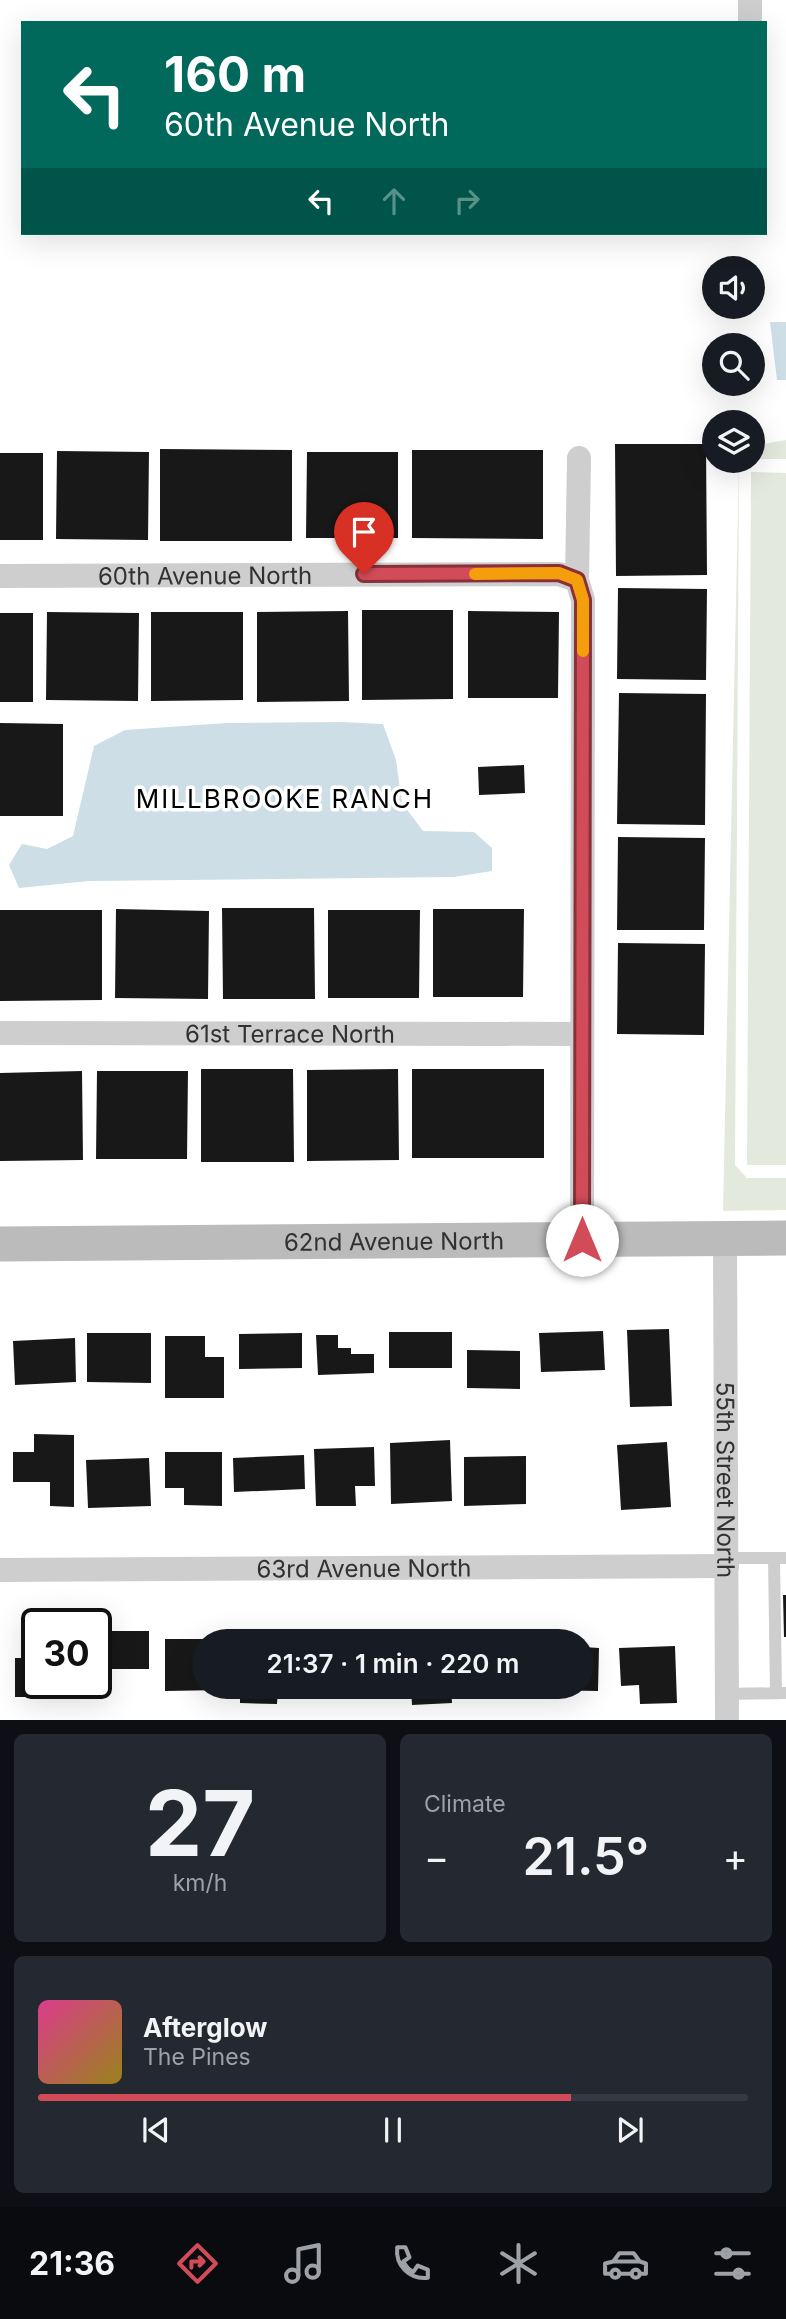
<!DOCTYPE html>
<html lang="en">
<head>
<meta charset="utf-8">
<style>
	body { margin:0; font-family:Inter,sans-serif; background:#242831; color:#f1f3f6; height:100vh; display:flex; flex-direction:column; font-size:26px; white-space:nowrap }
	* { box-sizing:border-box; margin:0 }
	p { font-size:23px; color:#9ea1a6 }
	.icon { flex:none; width:38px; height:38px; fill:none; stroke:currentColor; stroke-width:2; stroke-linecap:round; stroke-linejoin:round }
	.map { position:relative; height:1720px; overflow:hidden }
	.details { display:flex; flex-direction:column; gap:14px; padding:14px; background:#0d0f14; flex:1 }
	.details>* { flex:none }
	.hud { position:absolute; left:21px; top:21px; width:746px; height:214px; border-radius:0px; box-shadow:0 7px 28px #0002; background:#00695c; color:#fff; overflow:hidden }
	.controls { position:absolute; left:702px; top:256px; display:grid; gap:14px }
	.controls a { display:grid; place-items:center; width:63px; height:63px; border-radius:50%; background:#171b24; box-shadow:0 7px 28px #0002; font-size:35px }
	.speed { position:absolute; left:21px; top:1608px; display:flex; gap:14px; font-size:35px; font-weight:700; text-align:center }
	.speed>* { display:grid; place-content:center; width:91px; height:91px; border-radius:50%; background:#171b24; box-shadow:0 7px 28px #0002; line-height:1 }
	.speed .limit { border:4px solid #111; border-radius:10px; background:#fff; color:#111 }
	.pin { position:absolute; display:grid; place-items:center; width:60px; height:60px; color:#fff; margin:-72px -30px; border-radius:50% 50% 50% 0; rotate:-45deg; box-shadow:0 0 7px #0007 }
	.pin .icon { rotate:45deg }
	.me { position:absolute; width:77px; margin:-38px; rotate:0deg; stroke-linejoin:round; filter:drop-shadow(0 0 5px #0008) }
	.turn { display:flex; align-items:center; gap:24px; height:147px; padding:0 28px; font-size:32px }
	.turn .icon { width:91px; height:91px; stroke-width:2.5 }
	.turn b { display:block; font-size:49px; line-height:60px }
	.lanes { display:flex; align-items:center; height:66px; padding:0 28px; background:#0003; justify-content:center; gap:35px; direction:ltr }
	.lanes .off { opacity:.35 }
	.big { font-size:52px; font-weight:600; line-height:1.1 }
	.details .card { flex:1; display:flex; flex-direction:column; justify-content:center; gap:10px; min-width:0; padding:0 24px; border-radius:10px; background:#242831 }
	.details .dial { align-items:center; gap:0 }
	.dial b { font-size:91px; line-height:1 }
	.song { display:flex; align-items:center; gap:21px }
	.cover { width:84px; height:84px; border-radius:10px; background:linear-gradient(135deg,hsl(330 70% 55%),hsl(50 70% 35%)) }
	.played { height:7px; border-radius:4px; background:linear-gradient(90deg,#d14b58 75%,#363941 75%) }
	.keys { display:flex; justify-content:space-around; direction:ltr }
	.heat { display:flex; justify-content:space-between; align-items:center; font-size:38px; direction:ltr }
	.details .tiles { flex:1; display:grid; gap:14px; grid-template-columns:1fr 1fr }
	.card:last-child { grid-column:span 2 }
	.trip { position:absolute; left:192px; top:1629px; width:402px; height:70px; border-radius:35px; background:#171b24; box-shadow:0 7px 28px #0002; font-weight:600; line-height:70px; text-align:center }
	.tabs { display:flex; height:112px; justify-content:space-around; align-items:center; background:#090b0e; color:#9ea1a6 }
	.tabs .icon { width:49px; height:49px }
	.tabs .current { color:#d14b58 }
	.tabs b { font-size:32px; color:#f1f3f6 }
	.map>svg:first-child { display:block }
</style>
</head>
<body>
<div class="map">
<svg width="786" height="1721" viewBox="0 0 786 1721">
	<rect width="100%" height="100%" fill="#fff"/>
	<path fill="#e4e9de" d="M786,440V459H753V446Z
		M739,460H750L739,473L735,1165L747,1178H786V1210L723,1211Z
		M751,472L786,473V1165H747Z"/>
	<path fill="#cddee7" d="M770,322H786V380H777Z
		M340,722L383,724L396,760L402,803L423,831L474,832L492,848V871L454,877L89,881L19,888L9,865L22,844L47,849L73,836L94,746L125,730L227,723Z"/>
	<path fill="#181818" d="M615,444H706L707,575L616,576Z
		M160,449L292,450V541H160Z
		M412,450H543V539L412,538Z
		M57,451L149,452L148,540L56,539Z
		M307,452H398V538H306Z
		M0,453H43V540H0Z
		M618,588L707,589L706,680L617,679Z
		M362,610H453V699L362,700Z
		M348,611L349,701L257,702V612Z
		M468,611L559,612L558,698H468Z
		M47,612L139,613L138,701L46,700Z
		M151,612H243V700L151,701Z
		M0,613H33V702H0Z
		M619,693L706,694L705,825L617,824Z
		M0,723L63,724V816H0Z
		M524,765L525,793L479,795L478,767Z
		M618,837L705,838L704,930H617Z
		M222,908H314L315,999H223Z
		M116,909L209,911L208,999L115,998Z
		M433,909H524L523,997H433Z
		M0,910H102V1000L0,1001Z
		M328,910H420L419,998H328Z
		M618,943L705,944L704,1035L617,1034Z
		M201,1069H293L294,1162H201Z
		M398,1069L399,1160L307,1161V1070Z
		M412,1069H544V1158H412Z
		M82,1071L83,1160L0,1161V1073Z
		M97,1071H188L187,1159H96Z
		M669,1329L672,1406L630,1407L627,1330Z
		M603,1331L605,1370L541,1372L539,1333Z
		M389,1332H452V1368H389Z
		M87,1333H151V1383L87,1382Z
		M302,1333V1368L239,1369V1334Z
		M316,1335H338V1348H351V1354H374V1373L318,1375Z
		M165,1336H205V1357H224V1398H165Z
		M75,1338L76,1382L15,1385L13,1341Z
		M467,1350L520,1351V1389L467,1388Z
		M34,1434L74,1435V1507L50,1506V1482H13V1452H34Z
		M450,1440L452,1501L391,1504L390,1443Z
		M667,1442L671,1507L621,1510L617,1445Z
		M374,1447L375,1486H355L356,1506H316L314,1449Z
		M165,1452H222V1506L184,1505V1488H165Z
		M304,1455L305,1489L234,1492L233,1458Z
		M526,1456V1504L464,1506V1457Z
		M149,1458L151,1506L88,1508L86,1460Z
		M783,1595H786V1637H784Z
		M464,1630H526V1642H464Z
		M96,1631H149V1669H96Z
		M539,1634L561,1635V1642H539Z
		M375,1635V1642H313V1638Z
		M450,1638V1642H407V1639Z
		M165,1639H203L205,1687H223V1690L165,1691Z
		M675,1646L677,1703L640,1704L639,1685L621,1686L619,1648Z
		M583,1647L599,1648L598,1691L539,1690V1687H583Z
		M15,1658H37V1684H74V1697H15Z
		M240,1687H278L277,1704L240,1703Z
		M411,1687H451L452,1703L412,1705Z"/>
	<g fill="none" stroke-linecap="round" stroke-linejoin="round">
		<path stroke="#cecece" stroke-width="12" d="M727,1558H786
			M774,1559L776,1693
			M727,1694L786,1693"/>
		<g stroke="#cecece" stroke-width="24">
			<path d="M750,0V23"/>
			<path d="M579,458L577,580L583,600L582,1240"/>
			<path id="s1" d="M0,576L559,574L577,580"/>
			<path id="s2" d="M0,1033L581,1034"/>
			<path id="s3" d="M725,1238L727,1721"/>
			<path id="s4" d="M0,1570L727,1566"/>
		</g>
		<path stroke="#bbb" stroke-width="35" id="s5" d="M0,1244L786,1238"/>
	</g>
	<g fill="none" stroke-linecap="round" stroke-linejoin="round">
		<g stroke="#883139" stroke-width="18">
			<path id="route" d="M364,574L559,573L577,580L583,600L582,1240"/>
		</g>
		<use href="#route" stroke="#d14b58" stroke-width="12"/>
		<path stroke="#f59e0b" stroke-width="12" d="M475,574L559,573L577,580L583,600V651"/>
	</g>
	<g text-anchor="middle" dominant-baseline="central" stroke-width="7" stroke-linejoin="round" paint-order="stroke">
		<g font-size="24" fill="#313131" stroke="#fff">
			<text stroke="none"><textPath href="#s1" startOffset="205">60th Avenue North</textPath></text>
			<text stroke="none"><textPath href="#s2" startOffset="290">61st Terrace North</textPath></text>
			<text stroke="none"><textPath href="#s5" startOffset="394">62nd Avenue North</textPath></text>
			<text stroke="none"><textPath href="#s3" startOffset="242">55th Street North</textPath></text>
			<text stroke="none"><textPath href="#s4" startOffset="364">63rd Avenue North</textPath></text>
		</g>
		<g font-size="26" letter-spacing="2" fill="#000" stroke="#fff">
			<text x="285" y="798">MILLBROOKE RANCH</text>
		</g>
	</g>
</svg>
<div class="controls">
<a><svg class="icon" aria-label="sound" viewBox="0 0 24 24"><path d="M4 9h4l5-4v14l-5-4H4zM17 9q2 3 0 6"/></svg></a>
<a><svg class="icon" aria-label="search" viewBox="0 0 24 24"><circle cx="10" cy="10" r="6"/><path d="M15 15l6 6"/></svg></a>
<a><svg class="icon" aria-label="layers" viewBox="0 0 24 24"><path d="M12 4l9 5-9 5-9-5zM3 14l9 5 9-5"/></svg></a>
</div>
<div class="speed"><div class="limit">30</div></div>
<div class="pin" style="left:364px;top:574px;background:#d93025"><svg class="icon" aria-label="arrive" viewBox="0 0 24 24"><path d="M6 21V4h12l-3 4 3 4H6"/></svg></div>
<svg class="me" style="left:582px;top:1240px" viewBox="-20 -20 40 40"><circle r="19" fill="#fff"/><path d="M0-13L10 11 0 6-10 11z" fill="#d14b58"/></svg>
<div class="trip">21:37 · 1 min · 220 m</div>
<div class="hud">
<div class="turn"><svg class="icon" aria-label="left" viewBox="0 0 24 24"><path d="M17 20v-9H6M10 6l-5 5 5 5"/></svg><div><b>160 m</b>60th Avenue North</div></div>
<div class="lanes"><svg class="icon" aria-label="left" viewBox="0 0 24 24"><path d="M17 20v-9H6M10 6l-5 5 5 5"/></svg><svg class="icon off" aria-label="ahead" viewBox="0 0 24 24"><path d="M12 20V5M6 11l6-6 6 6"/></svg><svg class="icon off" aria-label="right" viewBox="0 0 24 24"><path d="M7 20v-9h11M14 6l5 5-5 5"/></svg></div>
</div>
</div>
<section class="details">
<div class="tiles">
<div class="card dial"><b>27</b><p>km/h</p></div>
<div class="card"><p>Climate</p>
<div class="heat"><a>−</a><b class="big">21.5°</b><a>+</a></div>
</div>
<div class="card">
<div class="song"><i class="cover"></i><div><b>Afterglow</b><p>The Pines</p></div></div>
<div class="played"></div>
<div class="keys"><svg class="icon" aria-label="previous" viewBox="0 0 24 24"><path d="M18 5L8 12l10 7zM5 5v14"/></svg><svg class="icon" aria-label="pause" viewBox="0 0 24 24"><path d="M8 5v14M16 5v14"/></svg><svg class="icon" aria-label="next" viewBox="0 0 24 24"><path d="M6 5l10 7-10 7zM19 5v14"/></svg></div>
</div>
</div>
</section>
<nav class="tabs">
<b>21:36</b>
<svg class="icon current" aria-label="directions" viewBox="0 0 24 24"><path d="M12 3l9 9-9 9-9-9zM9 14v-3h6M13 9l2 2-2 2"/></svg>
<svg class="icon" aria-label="music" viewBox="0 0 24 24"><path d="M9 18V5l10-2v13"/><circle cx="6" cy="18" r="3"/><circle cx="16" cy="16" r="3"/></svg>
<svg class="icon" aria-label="phone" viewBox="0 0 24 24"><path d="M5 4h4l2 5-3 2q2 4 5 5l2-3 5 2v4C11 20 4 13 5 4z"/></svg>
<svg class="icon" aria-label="climate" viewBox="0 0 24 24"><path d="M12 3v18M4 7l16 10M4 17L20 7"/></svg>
<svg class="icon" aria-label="car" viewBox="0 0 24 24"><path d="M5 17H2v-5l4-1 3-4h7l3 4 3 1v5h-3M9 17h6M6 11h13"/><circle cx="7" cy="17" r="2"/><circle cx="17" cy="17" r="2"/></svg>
<svg class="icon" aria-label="filters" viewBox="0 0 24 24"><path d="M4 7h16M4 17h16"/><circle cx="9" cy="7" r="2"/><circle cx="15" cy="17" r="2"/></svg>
</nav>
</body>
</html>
